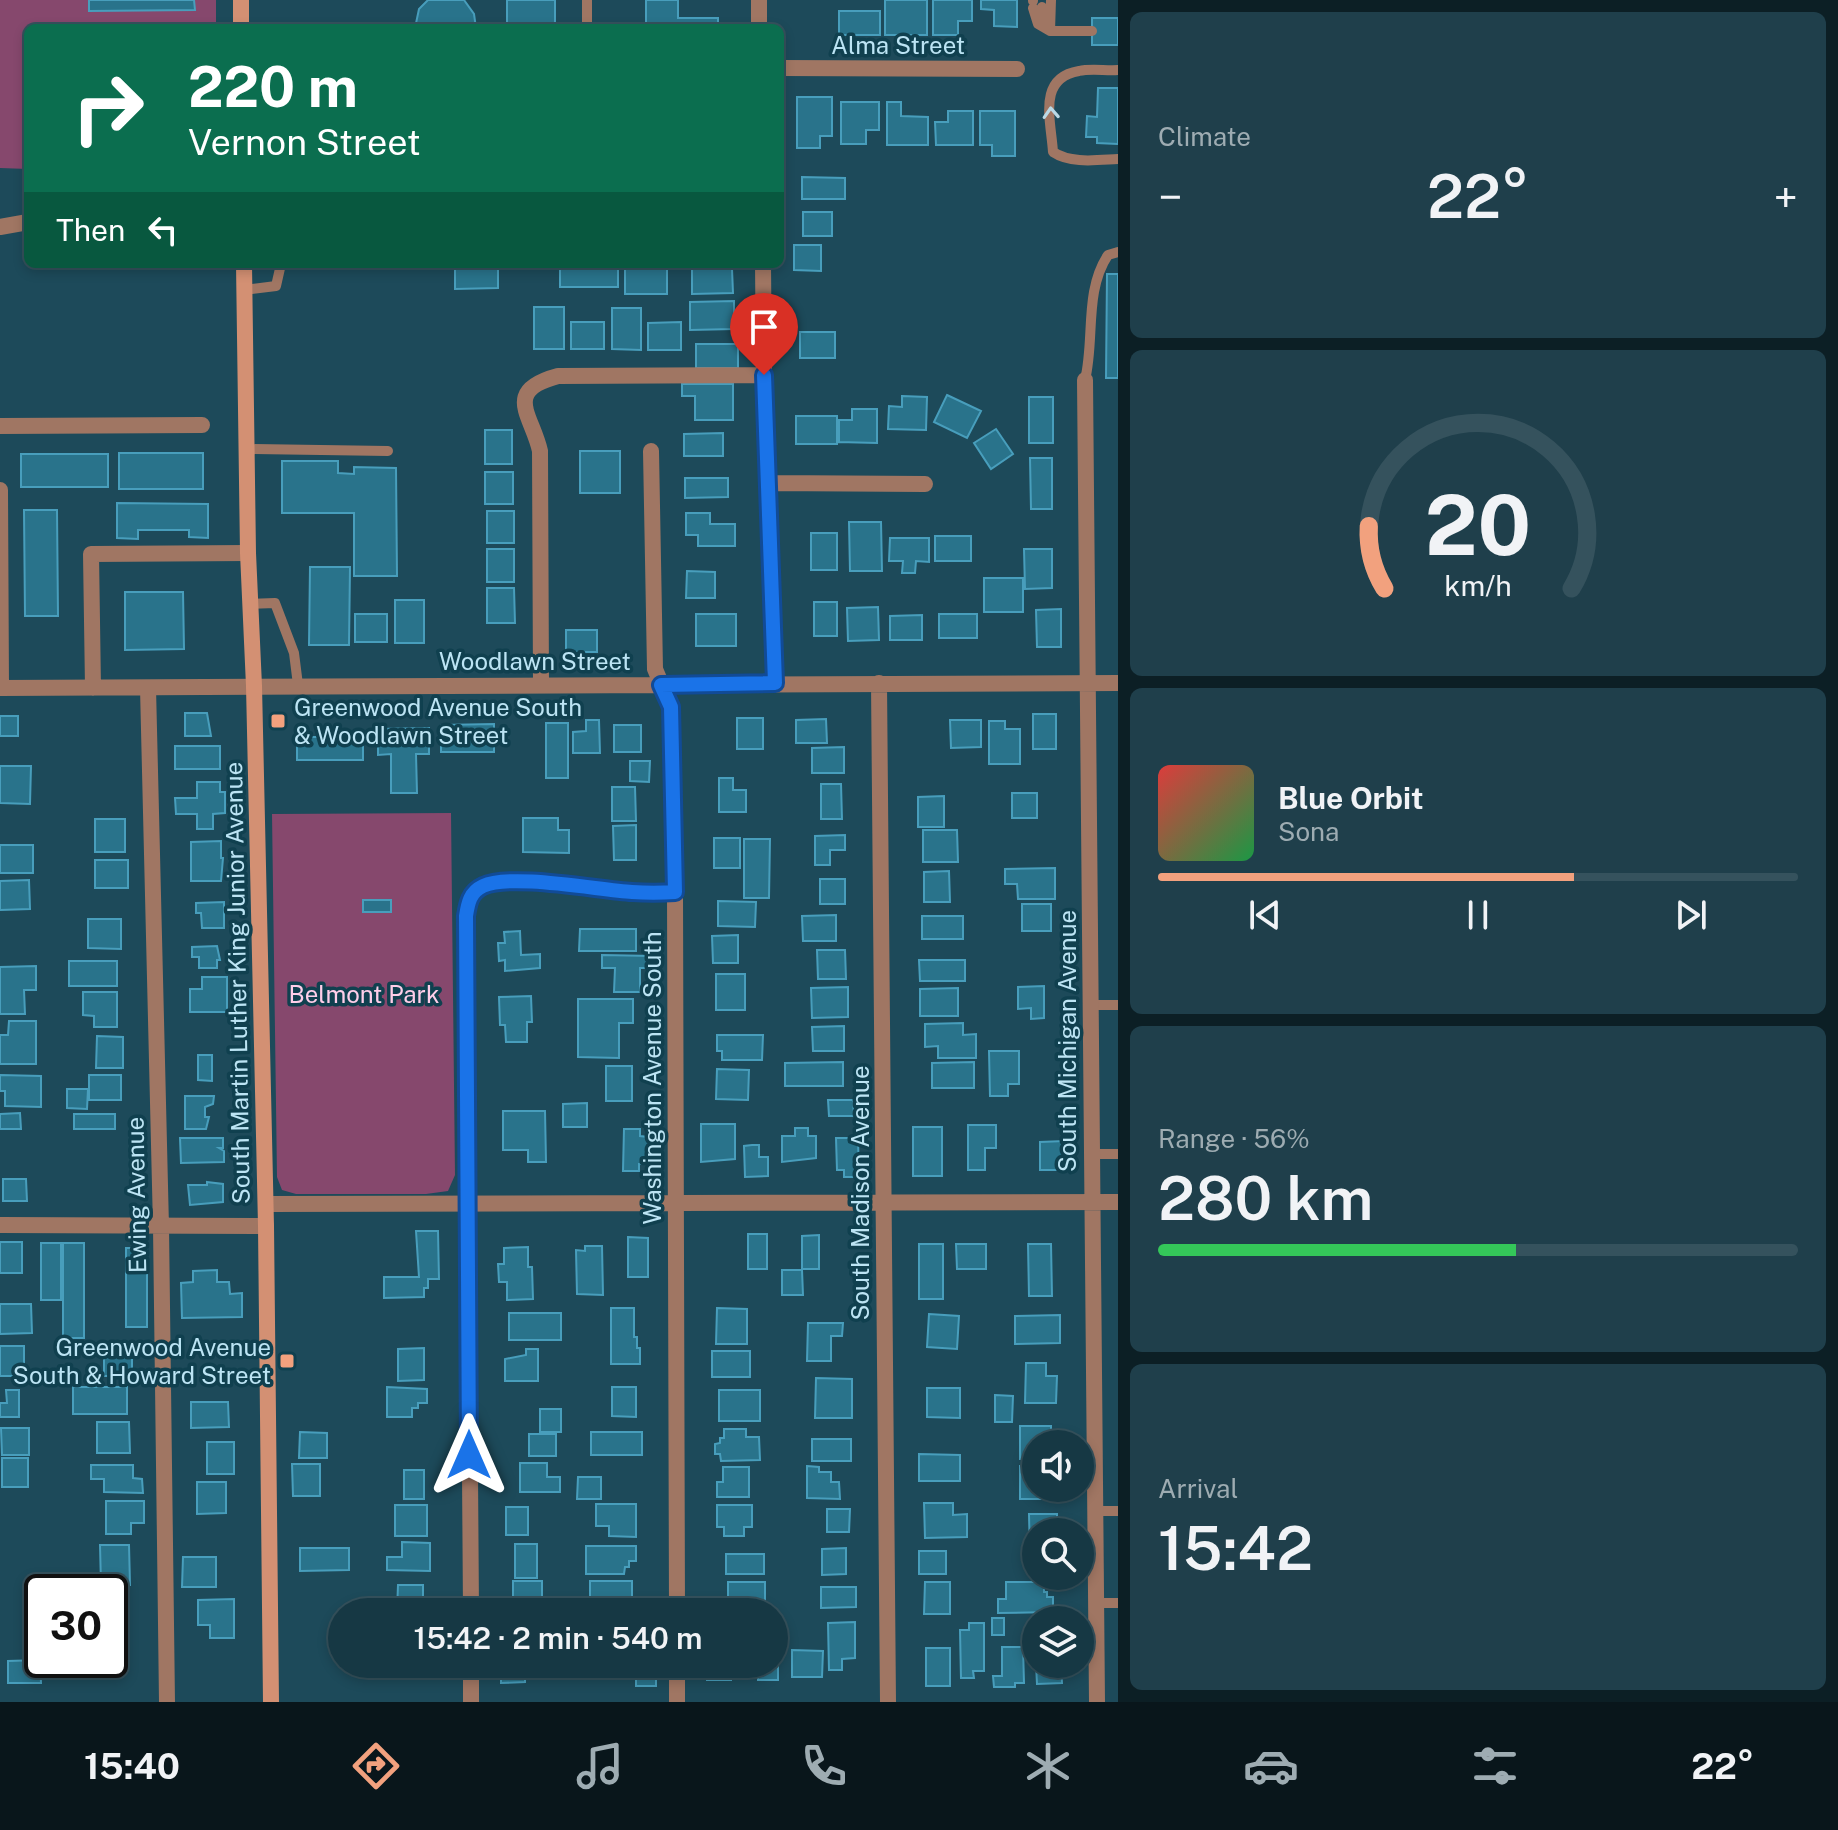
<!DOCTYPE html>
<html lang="en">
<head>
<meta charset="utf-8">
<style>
	body { margin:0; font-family:"Public Sans",sans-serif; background:#1f3f4b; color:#f1f3f6; height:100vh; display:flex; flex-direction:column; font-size:30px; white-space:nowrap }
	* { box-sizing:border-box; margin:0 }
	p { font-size:26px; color:#9eacb2 }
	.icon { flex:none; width:44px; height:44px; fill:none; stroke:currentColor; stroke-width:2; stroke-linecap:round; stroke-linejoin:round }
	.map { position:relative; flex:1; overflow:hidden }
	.details { display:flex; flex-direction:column; gap:12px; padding:12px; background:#0c1f25; width:720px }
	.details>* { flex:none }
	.banner { position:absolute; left:24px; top:24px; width:760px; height:244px; border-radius:12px; box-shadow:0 4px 12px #0003,0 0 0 2px #35525d; background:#0b6e4f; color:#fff; overflow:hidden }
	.controls { position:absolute; left:1022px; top:1430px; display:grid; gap:16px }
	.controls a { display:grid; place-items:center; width:72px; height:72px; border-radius:50%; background:#163844; box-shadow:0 4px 12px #0003,0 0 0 2px #35525d; font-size:40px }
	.speed { position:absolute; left:24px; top:1574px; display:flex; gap:16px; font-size:40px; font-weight:700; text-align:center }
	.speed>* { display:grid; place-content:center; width:104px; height:104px; border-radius:50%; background:#163844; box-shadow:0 4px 12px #0003,0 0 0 2px #35525d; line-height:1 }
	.speed .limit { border:4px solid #111; border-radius:12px; background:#fff; color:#111 }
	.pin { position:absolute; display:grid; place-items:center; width:68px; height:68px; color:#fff; margin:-82px -34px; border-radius:50% 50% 50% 0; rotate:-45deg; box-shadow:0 0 8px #0007 }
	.pin .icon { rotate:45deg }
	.me { position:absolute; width:88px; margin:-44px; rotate:0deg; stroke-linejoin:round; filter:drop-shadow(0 0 6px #0008) }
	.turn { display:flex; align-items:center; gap:28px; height:168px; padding:0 32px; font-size:36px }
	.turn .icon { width:104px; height:104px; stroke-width:2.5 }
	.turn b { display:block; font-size:56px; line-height:68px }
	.then { display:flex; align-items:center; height:76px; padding:0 32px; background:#0003; gap:16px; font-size:30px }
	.big { font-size:60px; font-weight:600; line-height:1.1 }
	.details .card { flex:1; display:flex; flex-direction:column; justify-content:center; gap:12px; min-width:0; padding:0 28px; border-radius:12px; background:#1f3f4b }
	.details .dial { align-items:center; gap:0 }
	.dial svg { height:208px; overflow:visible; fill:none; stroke:#35525d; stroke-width:7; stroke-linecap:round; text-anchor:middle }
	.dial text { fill:#f1f3f6; stroke:none }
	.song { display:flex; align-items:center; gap:24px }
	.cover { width:96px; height:96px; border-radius:12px; background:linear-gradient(135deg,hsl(0 70% 55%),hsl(140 70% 35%)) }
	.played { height:8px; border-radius:4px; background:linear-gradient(90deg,#f2a17e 65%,#35525d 65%) }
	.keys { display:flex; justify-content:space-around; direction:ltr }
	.heat { display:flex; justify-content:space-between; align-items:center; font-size:44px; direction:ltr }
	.charge { height:12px; border-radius:6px; background:linear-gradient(90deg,#34c759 56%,#35525d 0) }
	.trip { position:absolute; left:328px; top:1598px; width:460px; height:80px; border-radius:40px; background:#163844; box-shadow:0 4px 12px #0003,0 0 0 2px #35525d; font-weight:600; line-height:80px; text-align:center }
	.dock { display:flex; height:128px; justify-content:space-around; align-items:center; background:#09161b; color:#9eacb2 }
	.dock .icon { width:56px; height:56px }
	.dock .selected { color:#f2a17e }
	.dock b { font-size:36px; color:#f1f3f6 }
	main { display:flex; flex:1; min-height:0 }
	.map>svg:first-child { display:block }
</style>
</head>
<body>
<main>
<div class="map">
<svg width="1118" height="1702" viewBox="0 0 1118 1702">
	<rect width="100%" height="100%" fill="#1d4a5a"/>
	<path fill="#86486d" d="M0,0H216V28H28V169L0,168Z
		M451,813L455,1175L448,1191L426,1194H296L282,1190L277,1177L272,814Z"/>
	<path fill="#29738b" stroke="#489ebc" stroke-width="2" d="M89,0H194L195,10L89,11Z
		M428,0H464L474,14L476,28H415L419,9Z
		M507,0H555V28H507Z
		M646,0H678V18H718V28H646Z
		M885,0H927V35H885Z
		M933,0H972V21H958V35H933Z
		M981,0H1017V27L994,26V10L981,9Z
		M839,11H880V35H839Z
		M1092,18H1118V45H1092Z
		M1098,88H1118V144L1097,143V137H1086L1087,116L1097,117Z
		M797,97H832V136H820V148H797Z
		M841,102H879V130H866V144H841Z
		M887,102H901V116L928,117V145H887Z
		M948,111H973V145H936L935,122H948Z
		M980,111H1015V156H992V145H980Z
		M802,177L845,178V199H802Z
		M803,212H832V236H803Z
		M794,245H821V271L794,270Z
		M455,264H498V288L455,289Z
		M560,264H618V287H560Z
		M625,264H667V294H625Z
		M692,269H732L733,293L692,294Z
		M1107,274H1118V378H1106Z
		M734,301V329L690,330V302Z
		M534,307H564V349H534Z
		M612,308H641V350L612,349Z
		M571,322H604V349H571Z
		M681,322V350H648V323Z
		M800,332H835V358H800Z
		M696,344H738V368H696Z
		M682,384H733V420H695V396H682Z
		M947,395L981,411L967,438L934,422Z
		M902,396L927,397L926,430L888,429L889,406L902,407Z
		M1029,397H1053V443H1029Z
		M852,409H877V443L839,442V420H852Z
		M796,416H837V444H796Z
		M996,429L1013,454L991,469L974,443Z
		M485,430H512V464H485Z
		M723,433V456H684V434Z
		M580,451H620V493H580Z
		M119,453H203V489H119Z
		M21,454H108V487H21Z
		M1030,458H1052V509H1031Z
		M282,461H338V473L354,474V467L396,468L397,576H354V513H282Z
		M485,472H513V504H485Z
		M685,478H728V497L685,498Z
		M117,503L208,504V538L189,537V530H138V539L117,538Z
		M24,510H57L58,616H25Z
		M487,511H514V543H487Z
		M686,513H710V524H735V546H698V535H686Z
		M849,522H881L882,571H850Z
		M811,533H837V570H811Z
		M935,536H971V561H935Z
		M890,538H929V562L916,561L915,573H902L903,561H889Z
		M487,549H514V582H487Z
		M1024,549H1052V588L1025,589Z
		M310,567H350L349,645H309Z
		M687,571L715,572V598H686Z
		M984,578H1023V612H984Z
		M487,588H514L515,623H487Z
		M125,592H183L184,649L125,650Z
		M395,600H424V643H395Z
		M814,602H837V636H814Z
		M878,607L879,640L848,641L847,608Z
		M1061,609V647H1037L1036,610Z
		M355,614H387V642H355Z
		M696,614H736V646H696Z
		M939,614H977V638H939Z
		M922,615V640H890V616Z
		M566,630H597V652H566Z
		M185,713H207L211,736H185Z
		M1033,714H1056V749H1033Z
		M0,716H18V736H0Z
		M737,718H763V749H737Z
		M826,719L827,743H796V720Z
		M586,720H599L600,753H573V732L586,731Z
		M950,720H981V747L951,748Z
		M989,721H1005V729H1020V764H989Z
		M546,723H568V778H546Z
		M494,724V752H441V725Z
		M614,725H641V752H614Z
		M429,728V754H416L417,793H391V754L378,755V729Z
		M297,737H363V760H297Z
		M175,746H220V769H175Z
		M844,747V773H812V748Z
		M630,761H650L649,782L630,781Z
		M0,766H31L30,804L0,803Z
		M719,778H733V790H746V812H719Z
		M197,782H220V792H225V813L213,814V829H197V814H176L175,798H197Z
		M821,784H841L842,819H821Z
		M612,787H635L636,821H612Z
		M1012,793H1037V818H1012Z
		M944,796V827H918V797Z
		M523,818H558V830H569V853L523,852Z
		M95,819H125V852H95Z
		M636,825V860H614L613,826Z
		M923,830H957L958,862H923Z
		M845,835V850H830V865H815V836Z
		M714,838H740V868H714Z
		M744,839H770L769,898H744Z
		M221,841V858H223L221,881H191V842Z
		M0,845H33V873H0Z
		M95,860H128V888H95Z
		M1055,868V899H1018L1017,884H1005V869Z
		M949,871L950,902H924V872Z
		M820,879H845V904H820Z
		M29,880L30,909L0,910V881Z
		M363,900H391V912H363Z
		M718,901L756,902L755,927L718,926Z
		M224,902V928H202L201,913H196V903Z
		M1022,904H1051V931H1022Z
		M836,915V941H803L802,916Z
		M922,916H963V939H922Z
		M88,919H121V949L88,948Z
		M580,929H636V951H579Z
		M520,931L521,955L540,954V968L505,971V960L499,961L498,943H505L504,932Z
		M738,935V963H713L712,936Z
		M217,946L220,960H217V968H199V957H192V947Z
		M817,950H845L846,979H818Z
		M602,955L653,956V968H640V992H614L615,968H602Z
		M919,960H965V981H920Z
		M69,961H117V986H69Z
		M36,966V990H24L25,1014H0V967Z
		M716,974H745V1010H716Z
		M202,977H227V1012H190V989H202Z
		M1044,986V1018L1031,1019V1008L1018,1009V987Z
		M848,987V1017L812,1018L811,988Z
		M958,988V1016H920V989Z
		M83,992H117V1027H94V1016L83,1015Z
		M531,996L532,1022H527V1042H506L505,1025H500L499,997Z
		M578,999H633V1023H619V1058L578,1057Z
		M9,1021H36V1064H0V1035H8Z
		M963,1023V1035L976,1034V1058H938V1046L925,1047V1024Z
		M844,1026V1051H813L812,1027Z
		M717,1035H763L762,1060H722V1051H717Z
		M97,1036L123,1037V1068H96Z
		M989,1051H1019V1084H1008V1096H990Z
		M198,1055H212V1081L198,1080Z
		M843,1062V1086H785V1063Z
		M974,1062V1088H932V1063Z
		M606,1066H632V1101H606Z
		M717,1069L749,1070L748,1100L716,1099Z
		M0,1075L41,1076V1107L5,1106V1091H0Z
		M89,1075H121V1100H89Z
		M67,1089H88L87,1109L67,1108Z
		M185,1096H214L213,1104L205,1107V1117H209L206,1129H185Z
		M828,1100H853L854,1116H829Z
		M587,1103V1127H563V1104Z
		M503,1111H545L546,1162H528V1150H503Z
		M20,1113L21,1129H0V1114Z
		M74,1114H115V1129H74Z
		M701,1124H735V1159L701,1162Z
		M968,1125H996V1148H985V1170H968Z
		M913,1127H942V1176H913Z
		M795,1128H808V1136H816V1158L782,1162V1136H795Z
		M624,1129H640V1136L648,1137V1164H639V1171H623Z
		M180,1138H223V1148H219L224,1151V1162L181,1163Z
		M836,1138H858L859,1177H844V1170H837Z
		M1064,1141V1170H1040V1142Z
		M752,1145H759V1157H768V1176L745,1177L744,1146Z
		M3,1179H26L27,1201H3Z
		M207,1182L223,1184V1202L190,1205L188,1185H207Z
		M416,1231H438L439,1279H428V1288H424V1297L384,1298V1277H419Z
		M748,1234H767V1269H748Z
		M819,1235V1269H802V1236Z
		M628,1237L648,1238V1277H628Z
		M0,1242H22V1273H0Z
		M41,1243H61V1300H41Z
		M63,1243H84V1338H63Z
		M919,1244H943V1299H919Z
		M956,1244H986V1269H957Z
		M1028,1244H1051L1052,1296H1029Z
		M585,1246H602L603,1295L577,1294L576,1250L585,1251Z
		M528,1247V1267H532L533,1299L507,1300V1282H499L498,1264H504V1248Z
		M126,1248H147V1327H126Z
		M217,1270V1282H229L230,1294L242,1293V1317L182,1318L181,1283L193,1282V1271Z
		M782,1270H802L803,1295H782Z
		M0,1304H31L32,1333L0,1334Z
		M611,1308H634V1337H637V1348H640V1364H611Z
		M717,1308L747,1309V1344H716Z
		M509,1313H561V1340H509Z
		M929,1314L959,1316L957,1349L927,1347Z
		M1060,1315V1343L1015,1344V1316Z
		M808,1323H843L842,1336H831V1361H807Z
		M104,1344H132V1376H104Z
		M0,1346H24V1376H0Z
		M424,1348V1380L398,1381V1349Z
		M526,1349H538V1381H505V1359L526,1355Z
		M712,1351H750V1377H712Z
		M1026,1363H1046V1376H1057L1056,1403H1025Z
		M816,1378L852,1379V1418H815Z
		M73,1387H127V1414H73Z
		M387,1387L427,1389V1403H418V1408H412V1417H387Z
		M612,1387H636V1417L612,1416Z
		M927,1388H960V1418L927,1417Z
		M6,1390H19V1417H0V1403H7Z
		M719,1390H760V1421H719Z
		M995,1395L1013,1396L1012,1422H995Z
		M191,1402H228L229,1427L191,1428Z
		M540,1409H561V1432H540Z
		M97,1422H129L130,1453H97Z
		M1020,1426H1051V1444H1036V1459H1020Z
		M1,1428H29V1455H2Z
		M724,1429H746V1437H759L760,1460L721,1461L720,1454H715V1444L720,1443V1438H724Z
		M300,1432L327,1433V1458H299Z
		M591,1432H642V1455H591Z
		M529,1434H556V1456H529Z
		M812,1439H851V1461H812Z
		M207,1442H234V1474H207Z
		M919,1454L960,1455V1481H919Z
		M2,1458H28V1487H2Z
		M520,1463H547V1477H560V1492H520Z
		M292,1464H320V1496H293Z
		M91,1465H133V1478L142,1479L143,1493L104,1492V1479H91Z
		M1036,1465V1488H1052V1499H1020V1466Z
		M807,1466L819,1467V1472H831V1482H839L840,1499L807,1498Z
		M723,1467H749V1497H717V1482H723Z
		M404,1470H424V1499H404Z
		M578,1477H601V1499H577Z
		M197,1482H226V1513L197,1514Z
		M106,1501H144V1523H131V1534H106Z
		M924,1503H953V1515L967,1514V1537L925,1538Z
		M596,1504H636V1537L609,1536V1526H596Z
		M395,1505H427V1536H395Z
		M717,1505H752V1527H744V1536H724V1527H717Z
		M506,1507H528V1535H506Z
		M827,1509H850L849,1532H827Z
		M1029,1514H1057V1532H1036V1558H1030Z
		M402,1542L430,1543V1571L387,1570V1557H402Z
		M515,1544H537V1578H515Z
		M100,1545H129L130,1585H101Z
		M586,1546H636V1561H629V1567H625L624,1574H586Z
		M300,1548H349V1570L300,1571Z
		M846,1548V1574L822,1575V1549Z
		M919,1551H946V1574H919Z
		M726,1554H764V1574H726Z
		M183,1557H216V1587H182Z
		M513,1581H542V1612H513Z
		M590,1581H632V1597H636V1604H629V1612H590Z
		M728,1582H765V1612H728Z
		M925,1582H950V1614H924Z
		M1006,1582H1044V1592H1047V1597H1053V1612L998,1613V1599H1006Z
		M398,1585H423V1611H397Z
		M821,1587H856V1607L821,1608Z
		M234,1599V1638H210V1625H198V1600Z
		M992,1618H1004V1635H992Z
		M855,1622V1658L842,1659V1670H829L828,1623Z
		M969,1623H984V1671H973L974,1678H961L960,1630H969Z
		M110,1629H127V1658H110Z
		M774,1645H778V1680H758V1664H774Z
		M1002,1647H1023L1024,1683H1015V1687H994L993,1676H1002Z
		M926,1648H950V1686H926Z
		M792,1650L823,1651L822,1677H792Z
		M40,1660L41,1683H8V1661Z
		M416,1664H439V1672H416Z
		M501,1664H525V1682L501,1683Z
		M580,1664H610V1676L580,1677Z
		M636,1664H656V1686H636Z
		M706,1664H731V1680H707Z
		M1036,1664H1061L1062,1683L1037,1684Z"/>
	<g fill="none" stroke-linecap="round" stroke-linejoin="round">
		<path stroke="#a07663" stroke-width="10" d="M1033,1V0
			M1042,7L1050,31H1092
			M1033,8L1038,24L1050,31L1051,0
			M587,28V0
			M1118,70C1106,71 1091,68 1079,71C1037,78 1051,120 1053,152C1071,164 1097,160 1118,159
			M244,290L276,286L281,264
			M1085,380C1095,339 1084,291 1108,255L1118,252
			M247,449L388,451
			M249,604L275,603L294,653L298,685
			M1090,1005H1118
			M1091,1154H1118
			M1094,1511H1118
			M1096,1603H1118"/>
		<path stroke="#a07663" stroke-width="16" d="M759,28V0
			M780,68L1017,69
			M0,227L28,222
			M763,264L764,375L775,683
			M1085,380L1097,1702
			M0,426L202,425
			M651,451L655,669L671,707L675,892L677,1612
			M769,483L925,484
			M0,490L1,688
			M879,683L888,1702
			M541,684L540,451C532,415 502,391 558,376L764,375
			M0,688L1118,683
			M93,688L91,554L248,553
			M148,688L161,1227L167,1702
			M266,1204L1118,1202
			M0,1225L266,1226
			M471,1612L466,916C468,904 470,892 483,886C511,873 598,891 631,893C646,893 661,892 675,892
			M471,1664V1702
			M677,1664V1702"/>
		<path stroke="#d39073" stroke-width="16" d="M241,0V28
			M244,264L248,553L254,686L266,1226L271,1702"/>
	</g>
	<defs><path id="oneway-chevron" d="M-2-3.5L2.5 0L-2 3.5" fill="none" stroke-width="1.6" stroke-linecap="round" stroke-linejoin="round" transform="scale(2)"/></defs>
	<use stroke="#b9d9e6" href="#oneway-chevron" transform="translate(1051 113) rotate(-93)"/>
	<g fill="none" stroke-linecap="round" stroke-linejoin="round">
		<g stroke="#114b97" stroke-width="20">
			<path id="route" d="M469,1455L466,916C468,903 470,892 483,886C511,873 598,890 632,892C646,893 661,893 675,892L671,707L661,685L775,683L764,375"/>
		</g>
		<use href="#route" stroke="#1a73e8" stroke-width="14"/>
	</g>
	<g fill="#f2a17e" stroke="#10404f" stroke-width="3">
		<rect x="270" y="713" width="16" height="16" rx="4"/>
		<rect x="279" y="1353" width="16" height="16" rx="4"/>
	</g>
	<g text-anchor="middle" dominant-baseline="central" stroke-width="7" stroke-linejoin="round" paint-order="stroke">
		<g font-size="24" fill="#bce4f4" stroke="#10404f">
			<text x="898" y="45">Alma Street</text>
			<text x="535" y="661">Woodlawn Street</text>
			<text transform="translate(237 983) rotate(-91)">South Martin Luther King Junior Avenue</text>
			<text transform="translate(1067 1041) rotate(-90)">South Michigan Avenue</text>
			<text transform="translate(652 1078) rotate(-90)">Washington Avenue South</text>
			<text transform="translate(860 1193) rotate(-90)">South Madison Avenue</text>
			<text transform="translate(136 1195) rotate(-91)">Ewing Avenue</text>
		</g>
		<g font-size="24" fill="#bce4f4" stroke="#10404f" text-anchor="start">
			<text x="294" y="707">Greenwood Avenue South<tspan x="294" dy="28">&amp; Woodlawn Street</tspan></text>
			<text x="271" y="1347" text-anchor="end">Greenwood Avenue<tspan x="271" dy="28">South &amp; Howard Street</tspan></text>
		</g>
		<g font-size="24" fill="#ffcee9" stroke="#10404f">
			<text x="364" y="994">Belmont Park</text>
		</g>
	</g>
</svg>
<div class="controls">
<a><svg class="icon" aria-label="sound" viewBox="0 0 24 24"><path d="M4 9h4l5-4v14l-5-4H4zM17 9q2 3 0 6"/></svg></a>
<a><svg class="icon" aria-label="search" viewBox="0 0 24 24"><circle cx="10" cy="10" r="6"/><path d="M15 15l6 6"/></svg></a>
<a><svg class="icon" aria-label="layers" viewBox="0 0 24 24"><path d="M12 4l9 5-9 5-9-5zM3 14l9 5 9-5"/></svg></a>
</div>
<div class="speed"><div class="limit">30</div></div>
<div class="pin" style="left:764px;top:375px;background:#d93025"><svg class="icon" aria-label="arrive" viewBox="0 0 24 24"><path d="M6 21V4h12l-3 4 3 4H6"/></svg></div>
<svg class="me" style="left:469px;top:1455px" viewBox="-20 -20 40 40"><path d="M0-17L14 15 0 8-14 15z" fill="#1a73e8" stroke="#fff" stroke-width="4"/></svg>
<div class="trip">15:42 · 2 min · 540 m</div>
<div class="banner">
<div class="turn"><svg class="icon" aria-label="right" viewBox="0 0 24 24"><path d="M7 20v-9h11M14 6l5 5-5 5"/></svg><div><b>220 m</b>Vernon Street</div></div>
<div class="then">Then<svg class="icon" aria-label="left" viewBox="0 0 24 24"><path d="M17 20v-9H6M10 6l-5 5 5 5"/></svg></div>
</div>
</div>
<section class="details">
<div class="card"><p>Climate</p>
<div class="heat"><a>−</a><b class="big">22°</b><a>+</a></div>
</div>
<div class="card dial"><svg viewBox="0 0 100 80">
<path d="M14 69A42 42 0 1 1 86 69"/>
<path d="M14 69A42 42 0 0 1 8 45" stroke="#f2a17e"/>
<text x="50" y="56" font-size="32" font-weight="700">20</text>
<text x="50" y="72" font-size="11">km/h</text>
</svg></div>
<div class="card">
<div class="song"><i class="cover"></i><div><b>Blue Orbit</b><p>Sona</p></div></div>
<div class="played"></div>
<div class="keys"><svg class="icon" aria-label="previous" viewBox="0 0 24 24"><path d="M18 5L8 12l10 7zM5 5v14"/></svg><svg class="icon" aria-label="pause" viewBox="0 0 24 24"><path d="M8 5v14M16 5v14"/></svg><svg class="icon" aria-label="next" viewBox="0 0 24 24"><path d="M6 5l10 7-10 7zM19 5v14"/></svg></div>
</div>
<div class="card"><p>Range · 56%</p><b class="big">280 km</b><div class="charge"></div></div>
<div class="card"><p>Arrival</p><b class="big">15:42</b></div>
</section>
</main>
<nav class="dock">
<b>15:40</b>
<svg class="icon selected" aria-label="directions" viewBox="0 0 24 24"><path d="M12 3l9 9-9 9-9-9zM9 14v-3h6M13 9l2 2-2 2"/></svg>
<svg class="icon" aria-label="music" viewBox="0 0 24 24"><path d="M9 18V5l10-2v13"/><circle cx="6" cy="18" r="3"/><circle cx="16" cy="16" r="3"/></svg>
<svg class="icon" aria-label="phone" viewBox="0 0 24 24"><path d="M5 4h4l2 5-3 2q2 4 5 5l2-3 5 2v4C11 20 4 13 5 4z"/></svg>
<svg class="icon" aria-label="climate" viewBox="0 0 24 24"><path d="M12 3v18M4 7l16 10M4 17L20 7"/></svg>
<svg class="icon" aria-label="car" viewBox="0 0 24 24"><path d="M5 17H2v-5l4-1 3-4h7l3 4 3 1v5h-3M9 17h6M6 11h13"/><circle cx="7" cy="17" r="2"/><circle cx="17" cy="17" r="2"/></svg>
<svg class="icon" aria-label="filters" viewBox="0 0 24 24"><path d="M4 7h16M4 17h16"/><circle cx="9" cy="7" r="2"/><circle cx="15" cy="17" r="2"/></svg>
<b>22°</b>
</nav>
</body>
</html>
